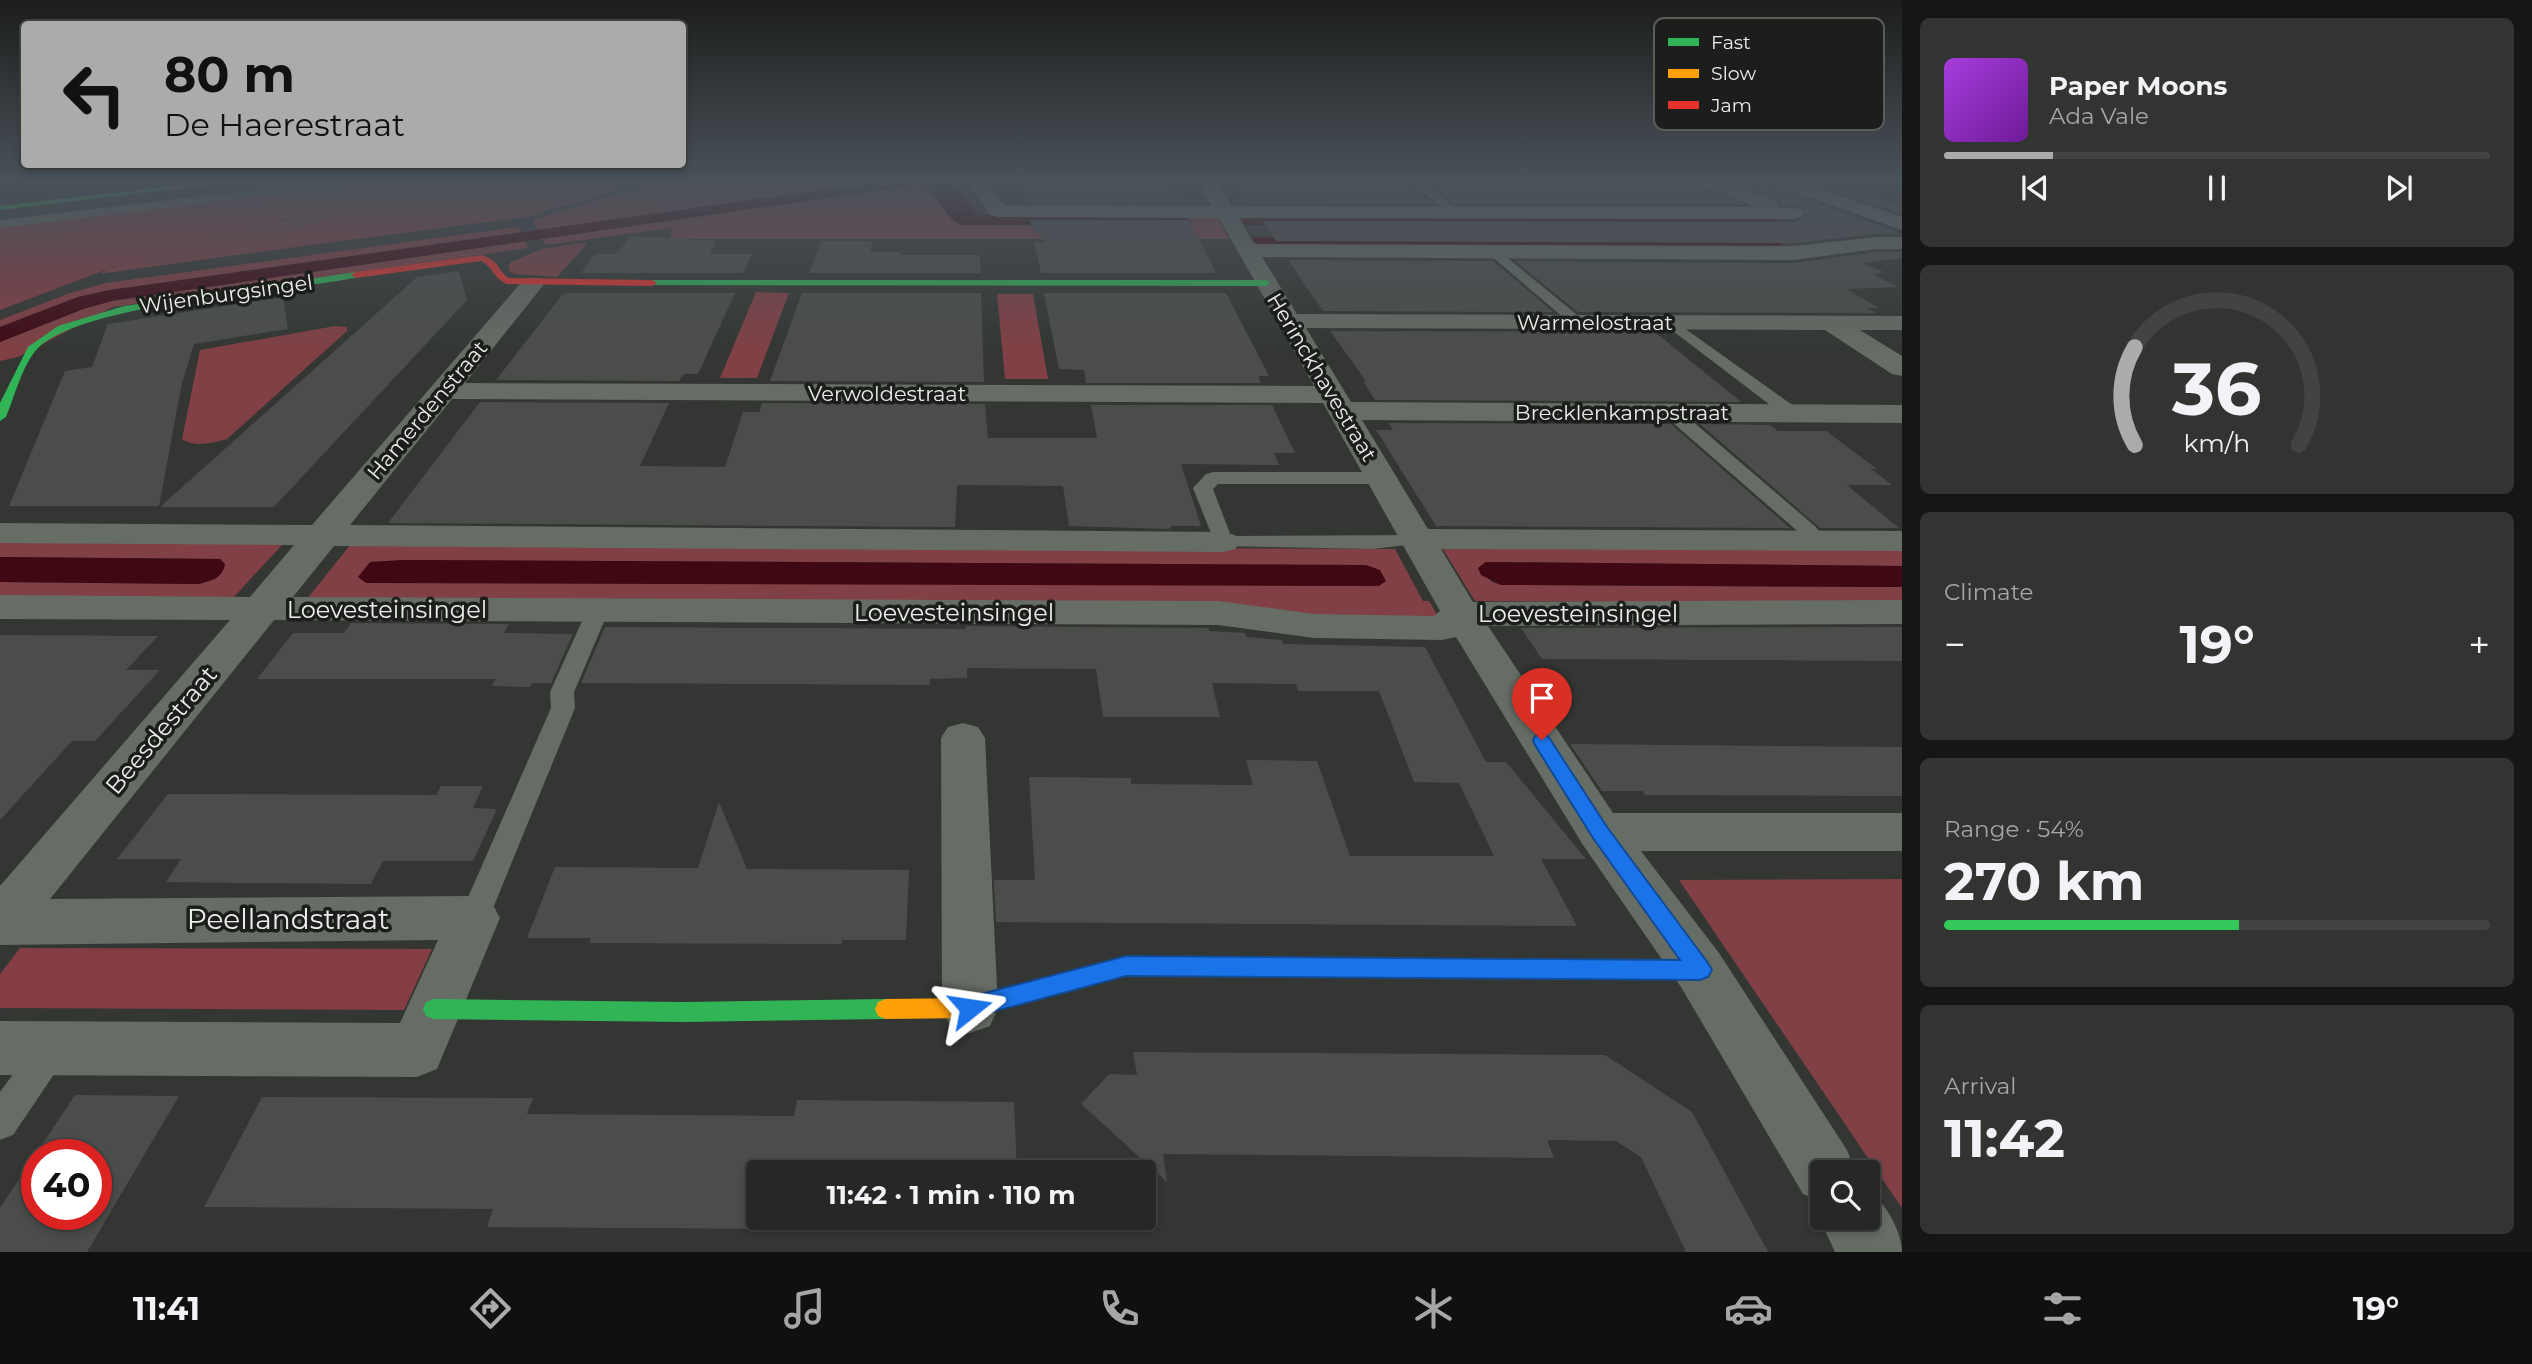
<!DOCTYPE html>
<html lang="en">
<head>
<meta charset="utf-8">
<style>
	body { margin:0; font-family:Montserrat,sans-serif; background:#323432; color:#f1f3f6; height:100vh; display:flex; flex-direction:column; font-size:26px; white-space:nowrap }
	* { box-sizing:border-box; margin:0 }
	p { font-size:23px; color:#a4a6a7 }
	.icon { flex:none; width:38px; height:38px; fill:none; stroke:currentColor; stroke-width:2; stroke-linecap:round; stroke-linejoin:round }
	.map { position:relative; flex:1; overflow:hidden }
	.side { display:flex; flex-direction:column; gap:18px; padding:18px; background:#151615; width:630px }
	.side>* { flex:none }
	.guide { position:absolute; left:21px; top:21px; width:665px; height:147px; border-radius:7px; box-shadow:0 4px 10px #0003,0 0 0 2px #424443; background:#a9aca8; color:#111; overflow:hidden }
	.tools { position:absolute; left:1810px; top:1160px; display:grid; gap:14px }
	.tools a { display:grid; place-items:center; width:70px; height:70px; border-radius:7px; background:#262826; box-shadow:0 4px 10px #0003,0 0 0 2px #424443; font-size:35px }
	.speed { position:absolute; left:21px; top:1139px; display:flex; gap:14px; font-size:35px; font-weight:700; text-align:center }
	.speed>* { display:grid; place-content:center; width:91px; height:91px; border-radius:50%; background:#262826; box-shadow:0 4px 10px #0003,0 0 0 2px #424443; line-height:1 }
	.speed .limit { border:10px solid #d22; background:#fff; color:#111 }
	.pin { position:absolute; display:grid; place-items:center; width:60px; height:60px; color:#fff; margin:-72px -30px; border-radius:50% 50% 50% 0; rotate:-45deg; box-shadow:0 0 7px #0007 }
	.pin .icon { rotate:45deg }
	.me { position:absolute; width:77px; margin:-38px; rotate:75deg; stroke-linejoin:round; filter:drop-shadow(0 0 5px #0008) }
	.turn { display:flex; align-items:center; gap:24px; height:147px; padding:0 28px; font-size:32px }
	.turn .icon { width:91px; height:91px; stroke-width:2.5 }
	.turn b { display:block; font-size:49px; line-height:60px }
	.big { font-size:52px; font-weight:700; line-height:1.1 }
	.side .widget { flex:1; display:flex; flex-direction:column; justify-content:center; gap:10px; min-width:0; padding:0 24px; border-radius:10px; background:#323432 }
	.side .dial { align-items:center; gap:0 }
	.dial svg { height:182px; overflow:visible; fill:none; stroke:#424443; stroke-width:7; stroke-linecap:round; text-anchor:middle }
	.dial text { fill:#f1f3f6; stroke:none }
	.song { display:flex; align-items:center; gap:21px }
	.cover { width:84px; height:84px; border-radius:10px; background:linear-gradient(135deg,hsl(280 70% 55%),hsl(280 70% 35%)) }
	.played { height:7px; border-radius:4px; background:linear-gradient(90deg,#a9aca8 20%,#424443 20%) }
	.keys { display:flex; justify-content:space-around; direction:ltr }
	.heat { display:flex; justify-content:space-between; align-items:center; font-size:38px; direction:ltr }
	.charge { height:10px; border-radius:5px; background:linear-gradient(90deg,#34c759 54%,#424443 0) }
	.trip { position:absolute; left:746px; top:1160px; width:410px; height:70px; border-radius:7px; background:#262826; box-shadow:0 4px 10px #0003,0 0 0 2px #424443; font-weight:700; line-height:70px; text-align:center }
	.dock { display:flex; height:112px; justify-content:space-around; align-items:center; background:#0f100f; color:#a4a6a7 }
	.dock .icon { width:49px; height:49px }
	.dock .on { color:#a9aca8 }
	.dock b { font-size:32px; color:#f1f3f6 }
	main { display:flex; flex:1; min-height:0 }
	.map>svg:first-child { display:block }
</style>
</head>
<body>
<main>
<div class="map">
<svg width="1902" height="1252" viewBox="0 0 1902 1252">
	<rect width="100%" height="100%" fill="#333632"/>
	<path fill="#814045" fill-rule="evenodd" d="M393,179H474L70,229L0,262V226Z
		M772,179H863L865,184L657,213L659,196Z
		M918,185C939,191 942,216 961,225L1182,226L1179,216H1216L1229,239H671L672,228L546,245L542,239Z
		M361,209C321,218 283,226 251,253L99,274C175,235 277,220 361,209Z
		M525,241L528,248L113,307L18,357L0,361V342L99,303Z
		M580,243L587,244L557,277L515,274L510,272L508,266L511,262L542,249Z
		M756,292L789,293L757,378H720Z
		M997,294H1033L1048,379H1005Z
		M335,326L347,327V331L227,439C212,443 195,448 182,439L200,350Z
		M0,540L283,544L231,600L0,599V582L199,584L225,564L220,559L0,557Z
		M351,544L1395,549L1423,601H1429L1439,618L306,600ZM404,560L1366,565L370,562Z
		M1441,546L1902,548V566L1486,562L1478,568L1492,582L1501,585L1902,587V603L1475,601Z
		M1902,879V1208L1679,880Z"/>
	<path fill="#853d44" d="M474,179H656L526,217L251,253C283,226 313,223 351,211L283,219L150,253L0,310V262L70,229Z
		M667,179H772L659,195L657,213L538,230L532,220Z
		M518,227L521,232L110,290L78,297L0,327V320L70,293L106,283Z
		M20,948L432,949L404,1010L0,1008V974Z"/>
	<path fill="#3f0813" d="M902,179H962L954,181L977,215L1179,216L1190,219L1192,224L961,225C942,216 939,191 918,185L116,300L83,309L0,342V327L78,297L110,290Z
		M1237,214L1767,215L1789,225H1244Z
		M1251,237L1774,239L1784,243L1777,247L1258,246Z
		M0,557L220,559L225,564C223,578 211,581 199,584L0,582Z
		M404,560L1366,565L1380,570L1386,581L1379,586L366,583L358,577L370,562Z
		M1486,562L1902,566V587L1501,585L1481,575L1478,568Z"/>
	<path fill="#4b4d4a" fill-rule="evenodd" d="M1022,179H1167L1180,203L1027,202Z
		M1233,179H1406L1433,204L1250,203Z
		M1425,179H1688L1693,185L1743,204H1454Z
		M1725,179H1762L1767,185L1902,234H1876L1794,243L1276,241L1262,221L1795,222L1807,215L1802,206L1780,205L1778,199Z
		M1809,182H1830L1902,208V214Z
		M1030,220H1189L1216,273H1041L1034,242H1046L1031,226Z
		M631,236L716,241L710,254H752L743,273H581L595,254H616Z
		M821,241H873L870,252H901L900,255H980L981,273H809Z
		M1876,252H1902V258L1862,263L1884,272L1872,274L1899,287L1846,289L1879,308H1867L1876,313L1578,312L1515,261L1794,263Z
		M1288,260L1493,261L1553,312L1323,311Z
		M459,271L467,300L274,507H160L417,277Z
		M566,293H735L698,374H684L679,381L496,380L563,294Z
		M802,293H981L984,382L770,381Z
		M1044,293H1226L1269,376H1258L1261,383H1086L1084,370L1059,369Z
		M283,297L288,329L194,344L182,383L159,506H9L65,371L92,367L108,324Z
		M1330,331L1655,332L1741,402L1375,400L1363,381H1366Z
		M480,402L669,403L640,466L725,467L743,412H759L762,403L985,404L988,438H1097L1091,405H1272L1295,453H1274L1279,465L1181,464L1201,526H1172L1169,529L1069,526L1063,486L957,485L955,527L388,523Z
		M1389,423L1671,424L1790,528L1436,526L1376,430H1393Z
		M1700,424L1770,425L1778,431H1826L1877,469H1871L1892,485H1847L1899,528H1820Z
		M351,623L509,624L504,633L573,634L551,683H532L530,687L492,686L495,679H257L293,633H344Z
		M966,626L1209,628V631L1245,633L1246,637L1282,640L1283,644L1425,647L1486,762H1506L1586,859H1541L1577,926L996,922L994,880H1035L1029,777L1131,778V784L1253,785L1246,760L1317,761L1350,856H1494L1459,783L1414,782L1379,691H1298L1296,684L1212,683L1220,717H1103L1096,669L967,668V678L930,679V685L581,683L605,627L966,629Z
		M1902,627V661L1542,659L1521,628Z
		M0,635L158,636L126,670H160L95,741H72L0,820Z
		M1570,744L1902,747V796L1645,795L1643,791H1602Z
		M441,786H483L473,808L497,809L473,861H383L371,884L240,883L166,882L181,859H117L168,794L436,795Z
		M719,802L747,869L909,870L906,940H842V944L589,943L591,938H527L555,867L698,868Z
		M1133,1052L1605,1055L1692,1112L1768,1252H1686L1641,1157L1616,1141L1547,1140L1554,1158L1163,1154L1167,1182L1081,1104L1109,1074L1137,1075Z
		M75,1095L179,1096L87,1252H0V1208ZM37,1155H96V1214H37Z
		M262,1097L533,1098L527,1114L794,1116L797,1100L1014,1102L1017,1172H758V1218H785L784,1229L487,1227L493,1209L204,1207Z"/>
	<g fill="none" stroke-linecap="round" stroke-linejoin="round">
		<path fill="#666d65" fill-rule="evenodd" d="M347,179H380L375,182L0,228V220Z
			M1409,179H1421L1457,210V214H1449Z
			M1494,247L1581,318L1583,321L1581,324H1571L1489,254L1488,251Z
			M1670,318L1798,409L1801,413L1798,417H1786L1665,325L1663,322L1665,319Z
			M1671,407L1677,408L1816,527L1819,531L1816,535H1802L1665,416L1662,412Z
			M1213,472H1381L1390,478L1381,484H1218L1213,489L1231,536L1424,535L1427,539L1424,543L1373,549L1216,546L1193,488L1206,474Z
			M598,603L606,605L609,610L574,692L575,708L489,918L485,927L474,931L463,927L459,918L551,708L550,692L587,610L590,605Z
			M51,1034L63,1039L68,1050L63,1061L13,1135L0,1140V1092L39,1039Z"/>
		<path fill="#666d65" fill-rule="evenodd" d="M970,179H1014L1011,183L990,187L1004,205L1212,206L1197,179H1215L1231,206L1757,207L1694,183L1691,179H1717L1777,201L1778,207L1802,209L1805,213L1802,217L1795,219L1239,218L1254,244L1794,246L1876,237H1902V249H1876L1794,260L1262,257L1297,314L1902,316V330H1860L1902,356V376L1892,374L1825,330L1306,328L1351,402L1902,405V423L1362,420L1428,529L1902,531V551L1441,549L1473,602L1902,600V624L1488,626L1613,813H1902V851H1641L1719,953L1847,1150L1856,1172H1822V1202L1803,1194L1681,987L1583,845L1456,637L1442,640L1314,638L1218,625L274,620L50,899L474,896L492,903L500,918L437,1069L417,1077L0,1075V1021L400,1023L438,940L0,945V886L230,620L0,619V595L250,597L294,545L0,543V523L312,525L525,278H541L545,283L465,383L1314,386L1219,218L998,217L991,215L968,183ZM452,399L1323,403L1440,611L1434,616L1314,614L1218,601L293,597L334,546L1223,552L1235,549L1240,542L1235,535L1223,532L350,525Z
			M1765,179H1792L1902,217V230L1768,183Z
			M963,723L978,727L985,738L998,1008L990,1026L970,1033L950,1026L942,1008L941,738L948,727Z
			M1867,1192C1885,1199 1902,1233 1902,1252H1835L1819,1218L1822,1212V1218H1867Z"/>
		<path fill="#30b455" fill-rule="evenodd" d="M235,179H259L0,210V206Z
			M356,272L359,273V277C289,292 82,302 37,349C23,364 14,398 6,417L0,421V403L28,347L58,326L124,306Z
			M652,280H1266L1271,283L1266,286L649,285L647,283Z
			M1201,957L1700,960L1708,963L1711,970L1708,977L1700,980L1201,977L1193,974L1190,967L1193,960Z
			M434,999L684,1002L886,999L894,1002L897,1009L894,1016L886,1019L684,1022L434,1019L426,1016L423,1009L426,1002Z"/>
		<path fill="#ff9f0a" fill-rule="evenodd" d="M0,179H11L0,182Z
			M1126,956L1201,957L1209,960L1212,967L1209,974L1201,977L1126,976L970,1018L886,1019L878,1016L875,1009L878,1002L886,999L970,998Z"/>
		<path fill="#e5322d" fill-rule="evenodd" d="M482,255C501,262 496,269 509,278L652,280L657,283L652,286L507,284C494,279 493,267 481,261L356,278L351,275L356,272Z"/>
	</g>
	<linearGradient id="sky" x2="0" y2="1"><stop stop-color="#1c1e1c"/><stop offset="0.51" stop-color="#4a525a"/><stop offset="1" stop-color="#4a525a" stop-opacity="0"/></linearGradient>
	<rect width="1902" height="354" fill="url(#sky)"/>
	<path fill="#1a73e8" stroke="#114b97" stroke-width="2" d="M1542,734L1548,736L1607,827L1708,963L1712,970L1708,977L1700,980L1126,976L970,1018L962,1015L958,1008L962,1000L970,997L1126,956L1680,960L1593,838L1535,745L1533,740L1535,736Z"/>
	<g text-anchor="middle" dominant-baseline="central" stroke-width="7" stroke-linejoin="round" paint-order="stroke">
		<g font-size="21" fill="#e9ece8" stroke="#1c1e1b">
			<text transform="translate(226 294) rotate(-8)">Wijenburgsingel</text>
			<text x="1595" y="322">Warmelostraat</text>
			<text transform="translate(1322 377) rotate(59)">Herinckhavestraat</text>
			<text x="887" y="393">Verwoldestraat</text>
			<text transform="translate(427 410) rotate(-50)">Hamerdenstraat</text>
			<text x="1622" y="412">Brecklenkampstraat</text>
		</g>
		<g font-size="24" fill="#e9ece8" stroke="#1c1e1b">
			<text x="387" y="609">Loevesteinsingel</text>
			<text x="954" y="612">Loevesteinsingel</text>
			<text x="1578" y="613">Loevesteinsingel</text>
			<text transform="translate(161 730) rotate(-50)">Beesdestraat</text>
		</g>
		<g font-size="28" fill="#e9ece8" stroke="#1c1e1b">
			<text x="288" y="919">Peellandstraat</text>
		</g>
	</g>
	<rect x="1654" y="18" width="230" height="112" rx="10" fill="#1c1e1b" stroke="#5a5c58" stroke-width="2"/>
	<rect x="1668" y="38" width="31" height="8" fill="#30b455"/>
	<rect x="1668" y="69" width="31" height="9" fill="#ff9f0a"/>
	<rect x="1668" y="101" width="31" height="8" fill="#e5322d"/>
	<g font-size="19" fill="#e9ece8">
		<text x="1711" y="49">Fast</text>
		<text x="1711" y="80">Slow</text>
		<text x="1711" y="112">Jam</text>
	</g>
</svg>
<div class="tools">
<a><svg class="icon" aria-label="search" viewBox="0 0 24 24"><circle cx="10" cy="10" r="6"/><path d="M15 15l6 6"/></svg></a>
</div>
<div class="speed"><div class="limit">40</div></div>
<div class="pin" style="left:1542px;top:740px;background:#d93025"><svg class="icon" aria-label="arrive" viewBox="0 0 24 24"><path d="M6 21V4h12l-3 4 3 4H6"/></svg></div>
<svg class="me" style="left:970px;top:1008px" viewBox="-20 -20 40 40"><path d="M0-17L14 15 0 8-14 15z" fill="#1a73e8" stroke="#fff" stroke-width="4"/></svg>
<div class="trip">11:42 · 1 min · 110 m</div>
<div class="guide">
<div class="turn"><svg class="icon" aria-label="left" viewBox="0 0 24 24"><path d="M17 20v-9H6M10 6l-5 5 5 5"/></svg><div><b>80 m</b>De Haerestraat</div></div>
</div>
</div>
<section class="side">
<div class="widget">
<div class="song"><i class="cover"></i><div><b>Paper Moons</b><p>Ada Vale</p></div></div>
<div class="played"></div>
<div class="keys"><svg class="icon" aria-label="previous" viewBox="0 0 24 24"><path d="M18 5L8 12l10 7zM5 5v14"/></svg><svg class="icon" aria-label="pause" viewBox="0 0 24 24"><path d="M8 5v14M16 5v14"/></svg><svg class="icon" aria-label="next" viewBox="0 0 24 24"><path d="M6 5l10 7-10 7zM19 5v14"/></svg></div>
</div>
<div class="widget dial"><svg viewBox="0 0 100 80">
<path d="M14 69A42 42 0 1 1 86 69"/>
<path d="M14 69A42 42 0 0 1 14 26" stroke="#a9aca8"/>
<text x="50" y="56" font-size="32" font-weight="700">36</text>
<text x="50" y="72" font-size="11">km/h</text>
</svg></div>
<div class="widget"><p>Climate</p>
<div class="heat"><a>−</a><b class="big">19°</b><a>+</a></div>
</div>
<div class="widget"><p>Range · 54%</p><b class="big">270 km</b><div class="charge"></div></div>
<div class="widget"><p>Arrival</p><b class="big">11:42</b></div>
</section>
</main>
<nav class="dock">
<b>11:41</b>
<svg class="icon on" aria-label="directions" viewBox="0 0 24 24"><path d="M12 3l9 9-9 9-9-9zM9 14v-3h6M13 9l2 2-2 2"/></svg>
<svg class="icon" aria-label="music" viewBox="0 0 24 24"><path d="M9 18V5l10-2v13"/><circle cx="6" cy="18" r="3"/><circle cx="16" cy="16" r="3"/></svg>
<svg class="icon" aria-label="phone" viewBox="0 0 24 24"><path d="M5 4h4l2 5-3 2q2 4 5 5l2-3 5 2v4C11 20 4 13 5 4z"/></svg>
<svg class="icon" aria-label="climate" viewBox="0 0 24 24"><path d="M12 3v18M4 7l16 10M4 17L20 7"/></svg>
<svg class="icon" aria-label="car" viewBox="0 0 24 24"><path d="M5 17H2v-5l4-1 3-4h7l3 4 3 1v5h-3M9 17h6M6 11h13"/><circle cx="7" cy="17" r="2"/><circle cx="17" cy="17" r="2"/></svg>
<svg class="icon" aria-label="filters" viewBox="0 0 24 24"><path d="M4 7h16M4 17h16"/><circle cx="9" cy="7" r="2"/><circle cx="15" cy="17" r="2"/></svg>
<b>19°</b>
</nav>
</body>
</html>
